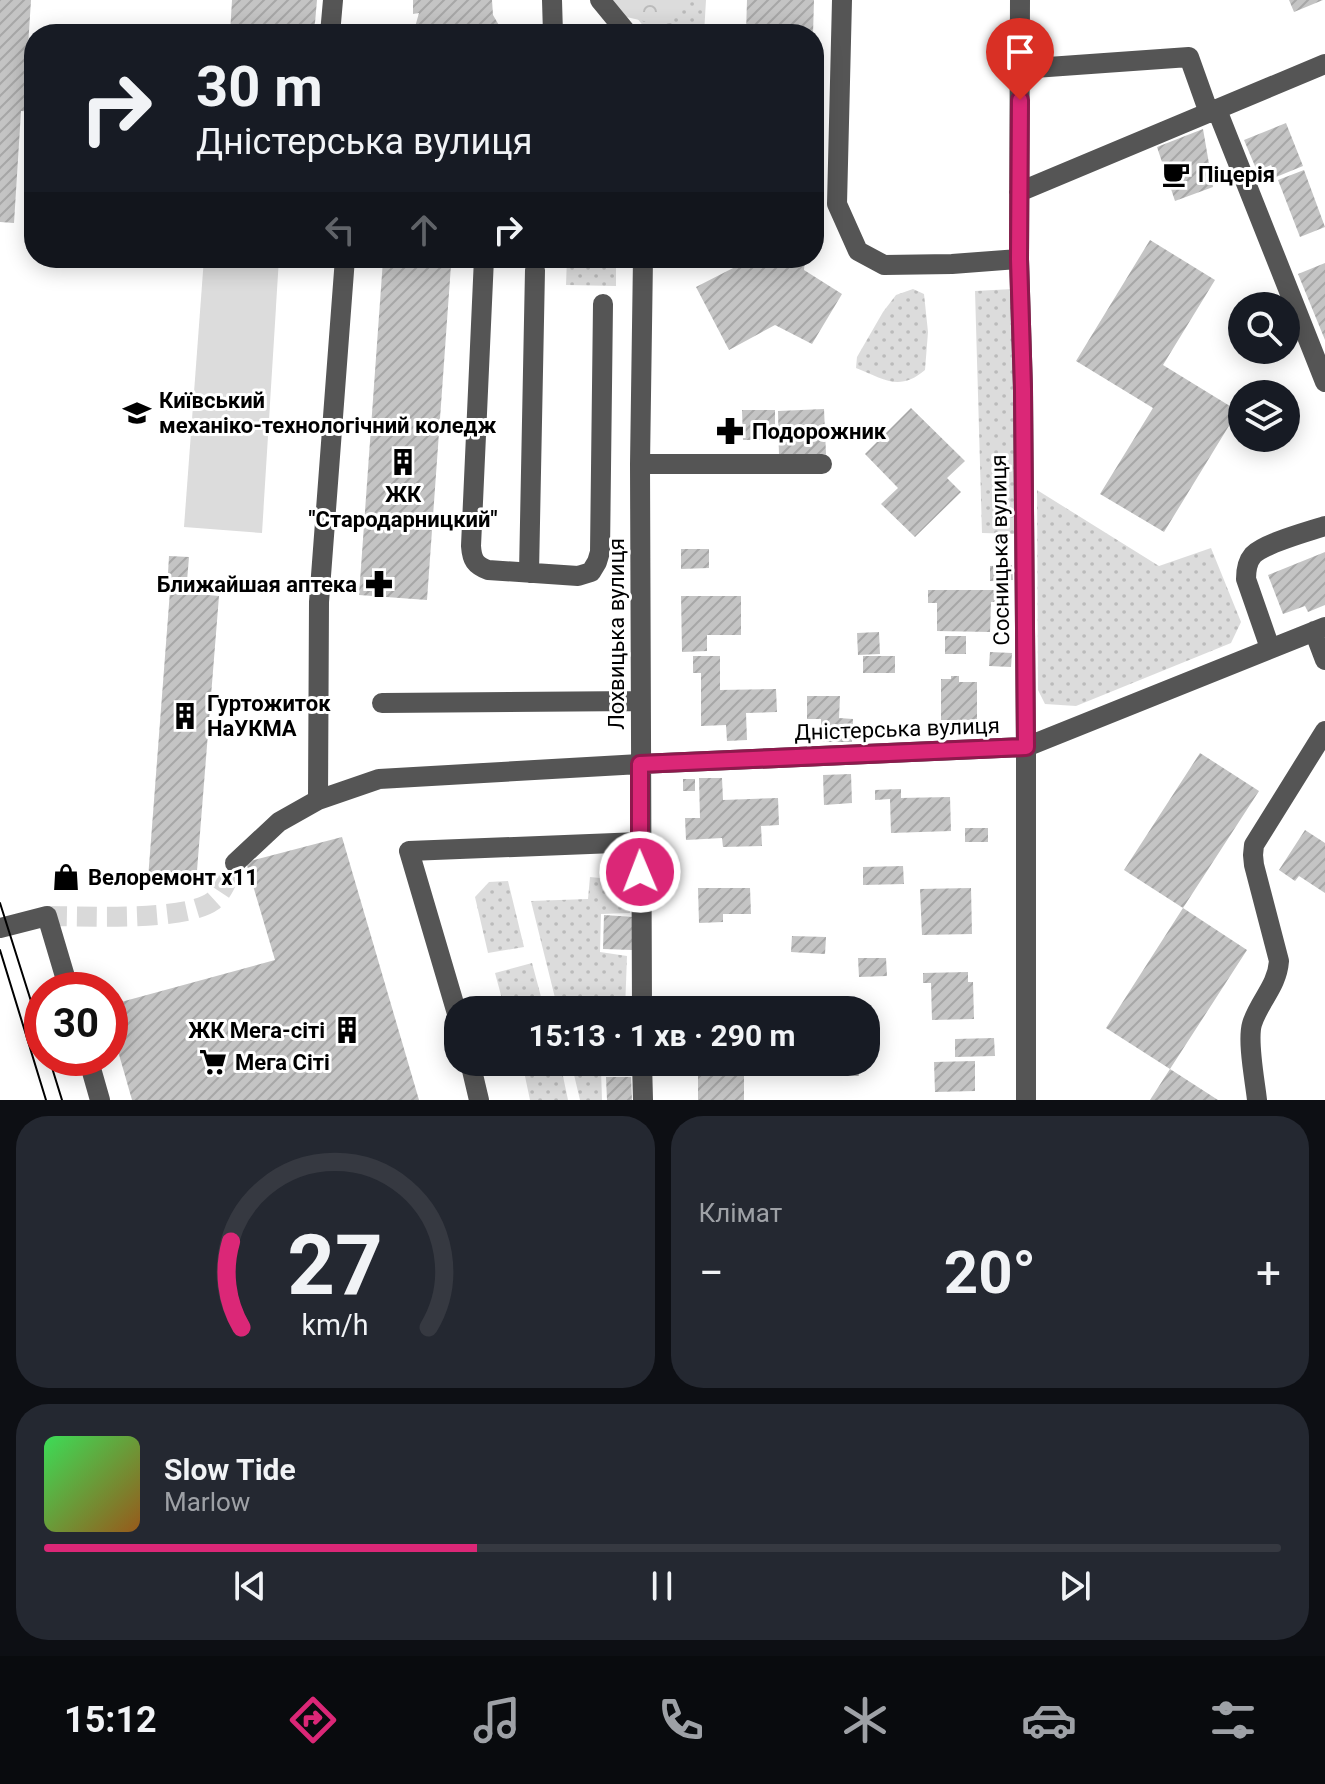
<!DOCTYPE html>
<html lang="uk">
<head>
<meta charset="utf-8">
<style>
	body { margin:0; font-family:Roboto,sans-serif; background:#242831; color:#f1f3f6; height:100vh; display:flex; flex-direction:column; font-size:30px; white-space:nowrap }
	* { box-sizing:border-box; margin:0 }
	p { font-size:26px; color:#9ea1a6 }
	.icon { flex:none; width:44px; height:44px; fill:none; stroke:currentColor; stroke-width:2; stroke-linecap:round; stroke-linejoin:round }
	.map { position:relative; height:1100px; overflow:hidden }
	.panel { display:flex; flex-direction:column; gap:16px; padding:16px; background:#0d0f14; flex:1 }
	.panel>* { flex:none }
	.top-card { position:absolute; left:24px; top:24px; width:800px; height:244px; border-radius:32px; box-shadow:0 4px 20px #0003; background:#171b24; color:#f1f3f6; overflow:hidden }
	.tools { position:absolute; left:1228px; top:292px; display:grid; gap:16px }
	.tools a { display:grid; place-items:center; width:72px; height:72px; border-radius:50%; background:#171b24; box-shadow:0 4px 20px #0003; font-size:40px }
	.speed { position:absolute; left:24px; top:972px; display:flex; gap:16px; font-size:40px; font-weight:700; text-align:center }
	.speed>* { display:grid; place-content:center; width:104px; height:104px; border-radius:50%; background:#171b24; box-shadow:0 4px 20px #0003; line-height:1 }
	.speed .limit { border:12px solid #d22; background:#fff; color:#111 }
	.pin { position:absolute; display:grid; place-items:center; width:68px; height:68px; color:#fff; margin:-82px -34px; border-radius:50% 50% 50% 0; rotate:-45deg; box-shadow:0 0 8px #0007 }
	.pin .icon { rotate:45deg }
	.me { position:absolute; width:88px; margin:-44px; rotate:359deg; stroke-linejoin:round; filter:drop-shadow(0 0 6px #0008) }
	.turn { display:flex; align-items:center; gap:28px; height:168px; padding:0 40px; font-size:36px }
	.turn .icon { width:104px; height:104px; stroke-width:2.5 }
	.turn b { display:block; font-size:56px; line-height:68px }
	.lanes { display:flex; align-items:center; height:76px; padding:0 40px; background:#0003; justify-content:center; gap:40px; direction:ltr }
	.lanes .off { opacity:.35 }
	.big { font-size:60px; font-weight:700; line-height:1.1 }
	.panel .tile { flex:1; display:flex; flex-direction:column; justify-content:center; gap:12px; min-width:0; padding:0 28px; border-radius:32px; background:#242831 }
	.panel .dial { align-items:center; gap:0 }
	.dial svg { height:208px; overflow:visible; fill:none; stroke:#363941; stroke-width:7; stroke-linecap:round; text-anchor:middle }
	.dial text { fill:#f1f3f6; stroke:none }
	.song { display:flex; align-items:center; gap:24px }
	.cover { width:96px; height:96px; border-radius:12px; background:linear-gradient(135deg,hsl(130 70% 55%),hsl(30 70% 35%)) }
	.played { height:8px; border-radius:4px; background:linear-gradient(90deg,#db2777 35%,#363941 35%) }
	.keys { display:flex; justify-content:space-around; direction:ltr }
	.heat { display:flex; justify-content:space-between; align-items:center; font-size:44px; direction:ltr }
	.panel .tiles { flex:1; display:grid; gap:16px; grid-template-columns:1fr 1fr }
	.tile:last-child { grid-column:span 2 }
	.trip { position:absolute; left:444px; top:996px; width:436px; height:80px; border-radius:32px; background:#171b24; box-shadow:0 4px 20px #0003; font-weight:700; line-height:80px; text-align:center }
	.tab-bar { display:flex; height:128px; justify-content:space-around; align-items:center; background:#090b0e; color:#9ea1a6 }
	.tab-bar .icon { width:56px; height:56px }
	.tab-bar .active { color:#db2777 }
	.tab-bar b { font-size:36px; color:#f1f3f6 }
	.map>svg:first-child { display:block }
</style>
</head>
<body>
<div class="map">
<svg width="1325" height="1100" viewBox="0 0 1325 1100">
	<defs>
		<pattern id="grass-dots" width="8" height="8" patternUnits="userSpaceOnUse" patternTransform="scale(2)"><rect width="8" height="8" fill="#dcdcdc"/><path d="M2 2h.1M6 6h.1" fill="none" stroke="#bbb" stroke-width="1.8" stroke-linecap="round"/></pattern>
		<pattern id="forest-crowns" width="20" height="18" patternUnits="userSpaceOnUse" patternTransform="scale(2)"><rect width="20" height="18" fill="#dcdcdc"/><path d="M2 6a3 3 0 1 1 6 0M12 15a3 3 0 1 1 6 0" fill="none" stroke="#bbb"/></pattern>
		<pattern id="building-hatch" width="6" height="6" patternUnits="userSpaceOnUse" patternTransform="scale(2)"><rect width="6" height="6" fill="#c4c4c4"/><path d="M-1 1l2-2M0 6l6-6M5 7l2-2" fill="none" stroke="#a7a7a7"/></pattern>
	</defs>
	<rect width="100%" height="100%" fill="#fff"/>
	<path fill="url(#grass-dots)" d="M622,0H706L704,34H650Z
		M567,258H616V286L566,285Z
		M913,289L924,294L928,332L925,370C899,392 884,379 856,368L857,357L883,312L896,295Z
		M1013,289L1021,534L982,533L975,291Z
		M1037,490L1159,566L1211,548L1241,622L1231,643L1076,706L1045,704L1038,690Z
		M590,877L630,881V913L601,914L600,952L627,956L625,1010H558L531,901L588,899Z
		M508,881L524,947L488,953L475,897L489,882Z
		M532,963L544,1008L535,1010H505L495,973Z
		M522,1062H560L568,1100H530Z
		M571,1062H624V1070H601L602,1100H580Z"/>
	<path fill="url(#forest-crowns)" d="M609,0H678V8L670,27L622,16Z"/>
	<path fill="#dcdcdc" d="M204,258H279L262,533L184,527Z"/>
	<path fill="url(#building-hatch)" d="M0,0H31L28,47L34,48V112L21,111L14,223L0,222Z
		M232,0H317L314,34H230Z
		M413,0H492L493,15L504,34H416L415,27L419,13L413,14Z
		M747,0H814L813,34H746Z
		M1289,0H1323L1294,12Z
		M1286,123L1303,166L1276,177L1271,165L1257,171L1244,140Z
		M1203,129L1213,187L1175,201L1157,147Z
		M1304,170L1325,227L1300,237L1278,180Z
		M1150,240L1215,280L1163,365L1238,411L1164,532L1100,494L1153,408L1076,361Z
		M739,258H805L804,270L842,294L812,344L775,325L729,350L696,287L739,265Z
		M383,260L451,265L427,600L359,595Z
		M1325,263V340L1298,274Z
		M911,408L965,461L947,478L961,492L915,537L881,504L898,488L865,454Z
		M824,409L826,454L779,456L778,411Z
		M742,410H775V440H743Z
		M681,549H709V568L681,569Z
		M1325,552V605L1308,612L1305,606L1283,614L1268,575Z
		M169,556L189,557L186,593L219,596L196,883L148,879L170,591H167Z
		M1012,565L1013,580L990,581V566Z
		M928,590H997V602H991L990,632L937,631V603H928Z
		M681,596H741V635H707V651L682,652Z
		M879,632L880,654L858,655L857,633Z
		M945,636H966V654H945Z
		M990,652L1012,653L1011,667L989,666Z
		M693,656H720V690L776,689L777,712L746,713L747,740L727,741L726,725L701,726V673H693Z
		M863,656H895V673H863Z
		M951,676H959V682H977V720H941V679H951Z
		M807,696H840L839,718L853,719L852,742H821V719H807Z
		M1200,753L1259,791L1183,908L1124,870Z
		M851,774L852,803L824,805L823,775Z
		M699,778H722L723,800L778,798L779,825L761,826L762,846L723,847L722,838L686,840L685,818H700Z
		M683,779H695V791H683Z
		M901,789V798L950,797L951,831L891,833L890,799L875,800V790Z
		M965,828H988V842H965Z
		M1305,830L1325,843V893L1299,876L1295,881L1279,870Z
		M342,837L419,1100H132L110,1023V1005L275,960L246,862Z
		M903,866L904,884L863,885V867Z
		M698,888H750L751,914H723V922L699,923Z
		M971,888L972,934L922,935L920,889Z
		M1183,908L1247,950L1170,1069L1106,1028Z
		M604,915L634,917L632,950L603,949Z
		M792,936L826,937L825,954L791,952Z
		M858,958H886L887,976L859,977Z
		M968,972V982H973L974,1019L932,1020L931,983H923V973Z
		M994,1038L995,1056L955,1057V1039Z
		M975,1061V1091L935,1092L934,1062Z
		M838,1062H858L859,1076H839Z
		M698,1068H744V1100H698Z
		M1170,1069L1218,1100H1150Z
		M606,1077H631L632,1100H607Z"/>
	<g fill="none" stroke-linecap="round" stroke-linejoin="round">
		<path stroke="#d9d9d9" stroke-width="20" stroke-dasharray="20 10" stroke-linecap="butt" d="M47,916C85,916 184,922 213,901C224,892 229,875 235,863"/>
		<path stroke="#555" stroke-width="20" d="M552,0L553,34
			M600,0L628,34
			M842,0L837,204L858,251L884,265L952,264L1019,259
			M1020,0L1019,259L1023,389L1026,747V1100
			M330,34L333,0
			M1020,69L1189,57L1209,113
			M1217,110L1325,382
			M1019,192L1325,64
			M484,258L471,546C472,560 475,565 488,570L578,576L591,572L597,562L600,552L603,304
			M640,464H822
			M529,573L535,270
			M1314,631L1325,660
			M1270,648L1246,579C1246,571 1247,562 1253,555C1265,543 1307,532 1325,526
			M382,703L639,701
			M318,800L319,602L345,258
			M235,863L279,822L318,800L379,779L640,764L1026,747L1325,627
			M0,928L47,916L69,990
			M642,1010L640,464L643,258
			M458,1017L409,851L640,842
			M88,1058L100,1100
			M470,1062L479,1100
			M642,1062L643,1100
			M1257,1100C1255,1081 1247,1041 1252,1024C1259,1001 1277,987 1279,961L1254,865L1253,855L1254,845L1325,731"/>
		<path stroke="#000" stroke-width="2" d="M0,903L42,1036
			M0,950L46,1100
			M49,1058L62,1100"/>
	</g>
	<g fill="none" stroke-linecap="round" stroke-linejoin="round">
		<g stroke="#8e194d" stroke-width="20">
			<path id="route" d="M640,872V764L1026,747L1023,389L1019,259L1020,100"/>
		</g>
		<use href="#route" stroke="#db2777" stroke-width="14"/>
	</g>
	<defs>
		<g id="cafe-bare" transform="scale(2.16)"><path d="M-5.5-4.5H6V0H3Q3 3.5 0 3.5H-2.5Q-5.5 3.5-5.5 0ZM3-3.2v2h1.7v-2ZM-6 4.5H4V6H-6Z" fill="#000" stroke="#fff" stroke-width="2.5" paint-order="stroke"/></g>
		<g id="university-bare" transform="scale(2.16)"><path d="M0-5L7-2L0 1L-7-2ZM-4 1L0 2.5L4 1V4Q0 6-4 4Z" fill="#000" stroke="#fff" stroke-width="2.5" paint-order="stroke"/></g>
		<g id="pharmacy-bare" transform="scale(2.16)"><path d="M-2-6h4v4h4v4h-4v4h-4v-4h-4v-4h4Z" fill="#000" stroke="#fff" stroke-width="2.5" paint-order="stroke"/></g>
		<g id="building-bare" transform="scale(2.16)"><path d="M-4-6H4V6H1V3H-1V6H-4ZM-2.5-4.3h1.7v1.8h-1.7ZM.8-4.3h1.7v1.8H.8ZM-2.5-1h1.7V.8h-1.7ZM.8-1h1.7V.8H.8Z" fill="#000" stroke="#fff" stroke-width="2.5" paint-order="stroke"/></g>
		<g id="shop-bare" transform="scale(2.16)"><path d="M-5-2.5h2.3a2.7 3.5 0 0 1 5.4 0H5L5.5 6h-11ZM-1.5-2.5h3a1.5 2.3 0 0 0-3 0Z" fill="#000" stroke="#fff" stroke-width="2.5" paint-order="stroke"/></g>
		<g id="supermarket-bare" transform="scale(2.16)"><path d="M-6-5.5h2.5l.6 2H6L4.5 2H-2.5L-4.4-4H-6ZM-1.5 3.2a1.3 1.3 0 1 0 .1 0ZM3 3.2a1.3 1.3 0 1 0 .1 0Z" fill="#000" stroke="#fff" stroke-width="2.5" paint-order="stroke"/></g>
	</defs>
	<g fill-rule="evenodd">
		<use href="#cafe-bare" x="1176" y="174"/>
		<use href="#university-bare" x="137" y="413"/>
		<use href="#pharmacy-bare" x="730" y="431"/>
		<use href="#building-bare" x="403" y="462"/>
		<use href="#pharmacy-bare" x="379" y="584"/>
		<use href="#building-bare" x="185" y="716"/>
		<use href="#shop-bare" x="66" y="877"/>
		<use href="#building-bare" x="347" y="1030"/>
		<use href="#supermarket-bare" x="213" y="1062"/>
	</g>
	<g text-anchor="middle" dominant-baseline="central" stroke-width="6" stroke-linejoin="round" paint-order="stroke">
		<g font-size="22" font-weight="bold" fill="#000" stroke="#fff" text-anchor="start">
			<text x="1198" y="174">Піцерія</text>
			<text x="159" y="400">Київський<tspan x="159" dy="25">механіко-технологічний коледж</tspan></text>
			<text x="752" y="431">Подорожник</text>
			<text x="403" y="494" text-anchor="middle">ЖК<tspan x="403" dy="25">"Стародарницкий"</tspan></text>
			<text x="357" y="584" text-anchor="end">Ближайшая аптека</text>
			<text x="207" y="703">Гуртожиток<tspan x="207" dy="25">НаУКМА</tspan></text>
			<text x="88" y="877">Велоремонт x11</text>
			<text x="325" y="1030" text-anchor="end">ЖК Мега-сіті</text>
			<text x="235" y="1062">Мега Сіті</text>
		</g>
		<g font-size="22" fill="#000" stroke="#fff">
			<text transform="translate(1000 550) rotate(-91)">Сосницька вулиця</text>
			<text transform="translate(616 634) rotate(-90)">Лохвицька вулиця</text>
			<text transform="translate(897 729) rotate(-2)">Дністерська вулиця</text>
		</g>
	</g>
</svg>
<div class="tools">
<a><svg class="icon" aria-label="search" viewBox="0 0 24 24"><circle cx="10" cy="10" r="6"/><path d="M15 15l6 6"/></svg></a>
<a><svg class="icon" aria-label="layers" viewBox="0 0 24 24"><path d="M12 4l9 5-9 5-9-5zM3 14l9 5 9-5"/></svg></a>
</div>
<div class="speed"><div class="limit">30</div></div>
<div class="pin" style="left:1020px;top:100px;background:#d93025"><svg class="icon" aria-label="arrive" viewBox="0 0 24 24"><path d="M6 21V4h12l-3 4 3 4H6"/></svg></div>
<svg class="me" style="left:640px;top:872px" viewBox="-20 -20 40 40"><circle r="17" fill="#db2777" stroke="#fff" stroke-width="3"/><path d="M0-11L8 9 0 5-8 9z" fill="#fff"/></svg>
<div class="trip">15:13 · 1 хв · 290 m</div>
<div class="top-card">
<div class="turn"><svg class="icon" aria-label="right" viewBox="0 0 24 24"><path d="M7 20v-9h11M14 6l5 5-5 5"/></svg><div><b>30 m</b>Дністерська вулиця</div></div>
<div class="lanes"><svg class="icon off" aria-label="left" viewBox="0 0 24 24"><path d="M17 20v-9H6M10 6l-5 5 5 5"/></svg><svg class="icon off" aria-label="ahead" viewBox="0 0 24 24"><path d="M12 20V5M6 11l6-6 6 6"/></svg><svg class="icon" aria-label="right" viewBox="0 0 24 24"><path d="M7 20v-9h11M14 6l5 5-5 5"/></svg></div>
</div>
</div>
<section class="panel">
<div class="tiles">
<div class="tile dial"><svg viewBox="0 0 100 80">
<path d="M14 69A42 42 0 1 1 86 69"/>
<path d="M14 69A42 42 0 0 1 10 36" stroke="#db2777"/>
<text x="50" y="56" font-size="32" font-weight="700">27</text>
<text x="50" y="72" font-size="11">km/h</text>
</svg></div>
<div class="tile"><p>Клімат</p>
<div class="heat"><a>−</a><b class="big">20°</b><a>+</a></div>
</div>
<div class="tile">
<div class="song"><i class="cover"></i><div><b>Slow Tide</b><p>Marlow</p></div></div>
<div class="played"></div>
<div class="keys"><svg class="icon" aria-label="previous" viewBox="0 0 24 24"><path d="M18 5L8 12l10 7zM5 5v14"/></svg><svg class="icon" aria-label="pause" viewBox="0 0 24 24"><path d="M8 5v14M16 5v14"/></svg><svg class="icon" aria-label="next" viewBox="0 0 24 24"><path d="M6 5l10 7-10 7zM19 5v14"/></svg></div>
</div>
</div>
</section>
<nav class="tab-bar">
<b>15:12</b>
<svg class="icon active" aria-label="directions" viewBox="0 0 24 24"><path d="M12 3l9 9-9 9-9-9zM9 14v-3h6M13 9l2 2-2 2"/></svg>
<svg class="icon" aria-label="music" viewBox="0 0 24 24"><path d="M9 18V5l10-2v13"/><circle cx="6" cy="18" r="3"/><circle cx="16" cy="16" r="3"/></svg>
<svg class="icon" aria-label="phone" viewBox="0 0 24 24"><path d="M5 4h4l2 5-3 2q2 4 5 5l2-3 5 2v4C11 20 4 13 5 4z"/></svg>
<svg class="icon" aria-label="climate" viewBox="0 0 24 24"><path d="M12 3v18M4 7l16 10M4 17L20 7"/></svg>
<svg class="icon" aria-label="car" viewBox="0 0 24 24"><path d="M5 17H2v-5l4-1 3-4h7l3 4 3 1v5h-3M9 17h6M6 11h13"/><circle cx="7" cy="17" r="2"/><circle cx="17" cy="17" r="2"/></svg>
<svg class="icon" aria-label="filters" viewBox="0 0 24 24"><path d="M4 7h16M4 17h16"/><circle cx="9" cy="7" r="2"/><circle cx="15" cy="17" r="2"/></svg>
</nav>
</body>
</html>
